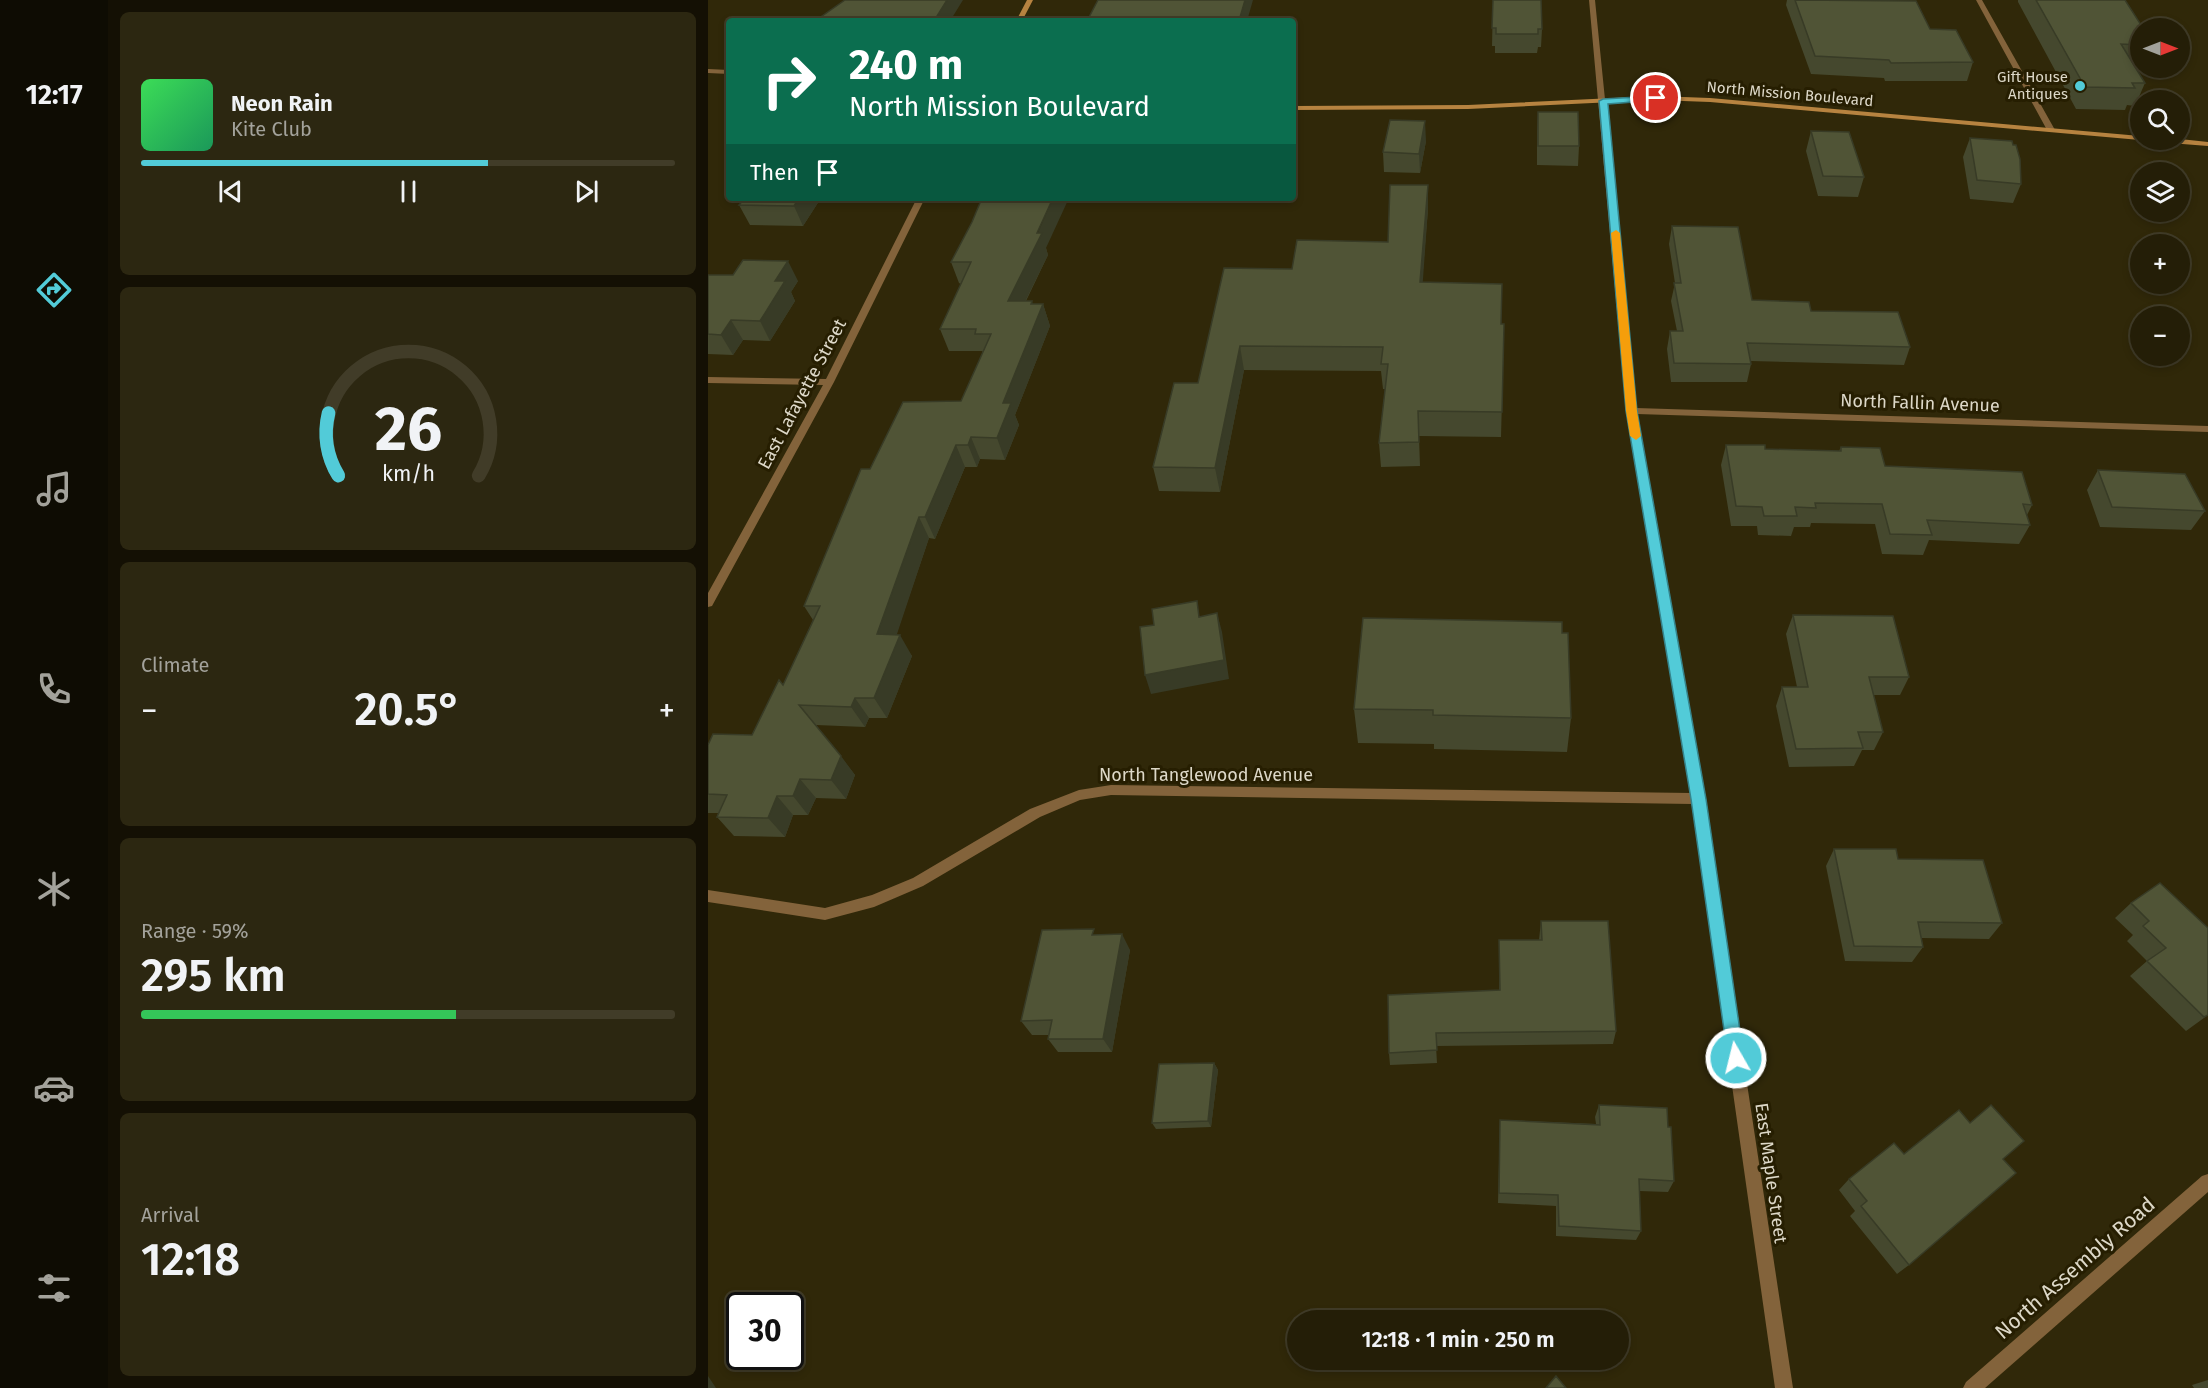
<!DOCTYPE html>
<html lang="en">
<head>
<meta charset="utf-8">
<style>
	body { margin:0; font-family:"Fira Sans",sans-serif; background:#2c2711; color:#f1f3f6; height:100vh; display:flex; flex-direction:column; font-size:22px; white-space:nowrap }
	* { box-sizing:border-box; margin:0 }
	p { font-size:20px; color:#a3a29b }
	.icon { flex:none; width:33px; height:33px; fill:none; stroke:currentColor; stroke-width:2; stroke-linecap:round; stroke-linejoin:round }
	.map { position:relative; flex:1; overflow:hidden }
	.panel { display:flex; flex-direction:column; gap:12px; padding:12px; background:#141004; width:600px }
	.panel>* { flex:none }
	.hud { position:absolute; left:18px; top:18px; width:570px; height:183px; border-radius:6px; box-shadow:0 3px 9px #0003,0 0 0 2px #413c28; background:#0b6e4f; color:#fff; overflow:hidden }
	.needle { width:39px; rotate:90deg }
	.controls { position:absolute; left:1422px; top:18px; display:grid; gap:12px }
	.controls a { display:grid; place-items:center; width:60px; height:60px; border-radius:50%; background:#241e07; box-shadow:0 3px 9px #0003,0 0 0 2px #413c28; font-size:30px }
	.speed { position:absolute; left:18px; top:1292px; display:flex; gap:12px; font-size:30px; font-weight:700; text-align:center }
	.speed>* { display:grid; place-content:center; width:78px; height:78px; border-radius:50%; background:#241e07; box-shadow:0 3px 9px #0003,0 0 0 2px #413c28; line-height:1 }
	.speed .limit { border:3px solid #111; border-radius:9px; background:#fff; color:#111 }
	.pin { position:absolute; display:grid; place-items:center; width:51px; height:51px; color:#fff; margin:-26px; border:3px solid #fff; border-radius:50%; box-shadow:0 2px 6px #0007 }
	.me { position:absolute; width:66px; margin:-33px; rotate:352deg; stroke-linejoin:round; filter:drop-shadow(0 0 4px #0008) }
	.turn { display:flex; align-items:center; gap:21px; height:126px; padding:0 24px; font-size:27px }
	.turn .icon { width:78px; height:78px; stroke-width:2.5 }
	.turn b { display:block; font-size:42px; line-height:51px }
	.then { display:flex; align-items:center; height:57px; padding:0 24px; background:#0003; gap:12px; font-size:22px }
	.big { font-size:45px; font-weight:600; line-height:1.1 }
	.panel .card { flex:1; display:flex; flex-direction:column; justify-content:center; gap:9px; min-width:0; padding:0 21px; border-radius:9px; background:#2c2711 }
	.panel .dial { align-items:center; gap:0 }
	.dial svg { height:156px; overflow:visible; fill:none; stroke:#413c28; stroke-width:7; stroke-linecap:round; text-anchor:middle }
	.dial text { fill:#f1f3f6; stroke:none }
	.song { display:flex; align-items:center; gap:18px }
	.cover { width:72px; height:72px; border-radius:9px; background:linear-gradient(135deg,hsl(130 70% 55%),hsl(150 70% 35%)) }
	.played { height:6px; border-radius:3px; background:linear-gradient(90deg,#52cbd8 65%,#413c28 65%) }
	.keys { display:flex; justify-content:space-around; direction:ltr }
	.heat { display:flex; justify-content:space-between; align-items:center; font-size:33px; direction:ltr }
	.charge { height:9px; border-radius:4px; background:linear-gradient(90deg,#34c759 59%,#413c28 0) }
	.trip { position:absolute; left:579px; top:1310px; width:342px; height:60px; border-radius:30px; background:#241e07; box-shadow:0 3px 9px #0003,0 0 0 2px #413c28; font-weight:600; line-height:60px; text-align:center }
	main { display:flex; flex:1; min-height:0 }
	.menu { display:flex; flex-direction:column; width:108px; justify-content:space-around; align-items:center; background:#0e0c03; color:#a3a29b }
	.menu .icon { width:42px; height:42px }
	.menu .current { color:#52cbd8 }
	.menu b { font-size:27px; color:#f1f3f6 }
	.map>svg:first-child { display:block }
</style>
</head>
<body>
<main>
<nav class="menu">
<b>12:17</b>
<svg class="icon current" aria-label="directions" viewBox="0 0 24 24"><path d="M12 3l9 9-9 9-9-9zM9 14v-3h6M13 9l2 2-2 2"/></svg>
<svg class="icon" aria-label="music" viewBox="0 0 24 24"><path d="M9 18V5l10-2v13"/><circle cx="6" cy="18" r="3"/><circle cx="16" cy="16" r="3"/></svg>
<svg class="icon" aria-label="phone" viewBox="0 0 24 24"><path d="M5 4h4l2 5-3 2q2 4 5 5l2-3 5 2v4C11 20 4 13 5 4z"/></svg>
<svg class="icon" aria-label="climate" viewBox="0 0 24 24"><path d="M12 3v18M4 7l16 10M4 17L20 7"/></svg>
<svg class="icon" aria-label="car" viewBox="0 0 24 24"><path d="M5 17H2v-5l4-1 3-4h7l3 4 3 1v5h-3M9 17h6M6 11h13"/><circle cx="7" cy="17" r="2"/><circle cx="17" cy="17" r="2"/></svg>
<svg class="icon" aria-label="filters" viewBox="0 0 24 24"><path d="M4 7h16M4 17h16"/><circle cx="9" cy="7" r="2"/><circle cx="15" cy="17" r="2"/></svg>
</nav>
<section class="panel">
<div class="card">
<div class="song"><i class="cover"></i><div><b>Neon Rain</b><p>Kite Club</p></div></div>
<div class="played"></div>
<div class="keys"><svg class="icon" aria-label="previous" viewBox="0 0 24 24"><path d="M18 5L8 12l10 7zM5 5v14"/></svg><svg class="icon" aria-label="pause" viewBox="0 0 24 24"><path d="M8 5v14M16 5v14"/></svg><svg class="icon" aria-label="next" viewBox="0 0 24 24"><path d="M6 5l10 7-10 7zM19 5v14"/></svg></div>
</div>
<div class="card dial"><svg viewBox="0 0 100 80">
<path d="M14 69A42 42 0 1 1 86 69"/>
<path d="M14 69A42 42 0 0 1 9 37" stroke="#52cbd8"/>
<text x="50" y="56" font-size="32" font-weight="700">26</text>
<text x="50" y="72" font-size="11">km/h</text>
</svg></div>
<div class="card"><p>Climate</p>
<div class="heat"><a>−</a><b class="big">20.5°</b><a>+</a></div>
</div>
<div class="card"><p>Range · 59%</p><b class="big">295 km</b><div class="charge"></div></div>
<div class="card"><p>Arrival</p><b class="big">12:18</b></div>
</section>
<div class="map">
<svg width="1500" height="1388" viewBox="0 0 1500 1388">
	<rect width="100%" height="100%" fill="#302809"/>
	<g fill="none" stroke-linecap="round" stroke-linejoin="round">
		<path fill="#83633b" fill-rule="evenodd" d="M881,0H887L928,408L1500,426V432L929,414L996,799L1085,1388H1067L984,804L403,795L372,800L332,817L215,886L166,907L117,920L0,902V890L117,908L164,895L205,878L322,809L371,790L403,785L983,793L918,411Z
			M1268,0H1274L1347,130L1346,132L1339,130Z
			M0,69L21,70V74L0,73Z
			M209,198H217L126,382L4,606L0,607V593L115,385L0,383V377L118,379Z
			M1500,1174V1192L1277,1388H1255L1258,1382L1494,1176Z"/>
		<path fill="#b78340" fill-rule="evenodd" d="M319,0H325L314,21H308Z
			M948,96L1002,98L1432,136V140H1435H1432L1002,102L948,100L760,109L585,110V106L760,105Z
			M1472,139L1500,142V146L1449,142L1445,140Z"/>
	</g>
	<path fill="#45482e" d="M785,0L834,29L833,47H830L829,53H787V46H784Z
		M1079,0H1173L1222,29L1265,62L1259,81H1177L1176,78L1103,74L1078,5Z
		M1310,0H1417L1432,28V67H1427L1437,83L1427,106L1419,105L1417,110L1368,109L1310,2Z
		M830,112L871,146L870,166L829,165V131Z
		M1103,131L1156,177L1150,197L1110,196L1098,151Z
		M1262,138L1305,145L1313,184L1305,203L1262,199L1255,157Z
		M718,141L712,173L676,172L675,152Z
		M720,185V209L714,282L793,324H796L793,437L711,436L712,466L673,467L671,443L677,389H675L673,371L536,370L512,492L451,491L445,467L490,383L584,269L680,242Z
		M113,198L95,226L42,225L31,205Z
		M964,226L1044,300L1103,311L1202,347L1196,365L1043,361V364L1039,382H963L959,349L962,331H969L963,301L967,283L961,244Z
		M338,248L340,255L318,301L325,304H335L342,326L307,415L311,425L297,460L272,459L269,467H257L227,539L221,538L188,635L204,656L179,718H161L157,727L108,725L147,775L138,799L108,798L100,815H85L77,837L26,836L9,817L10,813H0V745L44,735L75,685L105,620L96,606L162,469L253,401L275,352L274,351H241L232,329L253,284L251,283L243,262Z
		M0,275L90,281L83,292L87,301L62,341L35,340L25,355L0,354Z
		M1018,445L1057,449L1131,451L1133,447L1177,466L1324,505L1319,515L1322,525L1311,544L1221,540L1215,555L1174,554L1167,524L1103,523L1102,527H1086L1083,536L1050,535L1049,526H1023L1013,465Z
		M1390,470L1497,511L1483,530L1392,527L1379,490Z
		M1085,615L1201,677L1192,695H1165L1175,732L1166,750H1154L1146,766L1081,767L1068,706L1074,687H1089L1078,634Z
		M854,633L863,718L859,752L726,749V744L650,743L646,709Z
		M1126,849L1190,859L1294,923L1281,939L1213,938L1215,947L1204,962L1137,961L1118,866Z
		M1452,883L1500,1015L1478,1031L1422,976L1439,961L1419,941L1425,935L1407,918L1423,903Z
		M833,921L908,1031L905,1044L728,1046L729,1063L682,1065L681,1053L791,990V940H831Z
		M389,935L422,950L404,1052H350L340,1039L341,1035H324L313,1021Z
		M506,1063L510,1070L503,1127L448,1129L444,1123Z
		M891,1105L960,1127L966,1181L960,1192L931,1191L933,1231L928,1240L848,1236V1206L790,1203L792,1120L888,1124L887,1117Z
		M1262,1123L1295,1159L1201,1265L1189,1274L1142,1216L1147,1211L1131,1190L1141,1179L1196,1154Z
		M1500,1380V1388H1486L1484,1385Z"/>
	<path fill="#383b26" d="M239,0H255L242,21H226Z
		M537,0H545L539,21H531Z
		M717,121L718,141L712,173L711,154Z
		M720,185V209L713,307L712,282Z
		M91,198H113L95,226L86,206Z
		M345,198H361L338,248L340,255L307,322L300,301Z
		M80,261L90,281L83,292L87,301L62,341L52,321L67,281Z
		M324,301L329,318L335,304L342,326L307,415L311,425L297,460L289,438L295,403Z
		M23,320L35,340L25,355L13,335Z
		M532,346L536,370L512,492L507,468Z
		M263,437L272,459L269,467L260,445Z
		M248,445L257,467L227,539L217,517Z
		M211,517L221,538L182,655L169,634Z
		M509,613L514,632L521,679L443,694L437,675Z
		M192,635L204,656L179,718L166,698Z
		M147,698L161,718L157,727L143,707Z
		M133,756L147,775L138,799L123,780Z
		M92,779L108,798L100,815L85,796Z
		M69,796L85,815L77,837L60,818Z
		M414,934L422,950L404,1052L395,1039Z
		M506,1063L510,1070L503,1127L500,1121Z
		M0,1376L8,1388H0Z"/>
	<path fill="#505436" stroke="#383b26" stroke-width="1.5" d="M137,0H239L226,21H107Z
		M390,0H537L531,21H379Z
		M785,0H833L834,29H830V34H788V28H784Z
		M1087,0L1208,1L1222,29L1248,30L1265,62L1183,63L1181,60L1107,56Z
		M1328,0H1417L1435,28H1432V45L1413,44L1437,83H1424L1427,88L1377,87Z
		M830,112H870L871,146H830Z
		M682,120L717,121L711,154L675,152Z
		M1103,131L1141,132L1156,177L1115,176Z
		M1262,138L1304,141L1305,145H1308L1312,159L1313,184L1269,180Z
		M682,185H720L712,282L794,284L793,324H796L794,412L710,411L711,442L671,443L680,364H673L675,347L532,346L507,468L445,467L466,383H490L516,268L584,269L589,240L680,242Z
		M37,198H91L86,206L31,205Z
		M274,198H345L329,233H334L300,301H324L323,304H335L295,403H303L289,438L263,437L260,445H248L217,517H211L169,634L192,635L166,698H147L143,707L91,705L133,756L123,780L92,779L85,796H69L60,818L9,817L19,795L0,794V745L5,734L44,735L71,680L75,685L112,606H96L153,469H162L195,402L253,401L283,334H267L268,329H232L263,262H243L264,222Z
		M964,226L1030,227L1044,300L1101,302L1103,311L1190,312L1202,347L1039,343L1043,364L966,363L962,331H975L966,283H973Z
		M35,260L80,261L67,281H77L52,321L23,320L13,335L0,334V275H25Z
		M1018,445H1057V449L1133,451V447L1172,448L1177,466L1314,472L1324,505L1315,504L1322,525L1219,520L1224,535L1182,534L1174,504L1107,503L1108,508L1087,507L1089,516H1056L1054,507L1028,506Z
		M1390,470L1477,474L1497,511L1404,507Z
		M489,601L491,617L509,613L516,660L437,675L432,627L446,625L444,609Z
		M1085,615L1185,616L1201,677H1161L1175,732H1150L1155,748L1088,749L1074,687H1100Z
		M655,618L854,622V633H860L863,718L725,715V710L646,709Z
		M1126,849H1188L1190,859L1275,860L1294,923L1210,922L1215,947L1146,946Z
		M1452,883L1500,928V1015L1496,1017L1439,961L1458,948L1435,926L1441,921L1423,903Z
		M833,921H900L908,1031L728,1033L729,1050L681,1053L680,995L792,990L791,940H834Z
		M386,929L384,935L414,934L395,1039H340L344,1020L313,1021L334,930Z
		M506,1063L500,1121L444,1123L451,1064Z
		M891,1105L959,1108L960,1127H963L966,1181L931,1179L933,1231L851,1226L850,1195L791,1193L792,1120L892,1125Z
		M1283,1105L1316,1141L1295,1159L1308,1173L1201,1265L1153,1206L1159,1201L1141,1179L1186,1143L1196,1154L1251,1110L1262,1123Z
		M848,1376L858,1388H838Z"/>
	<path fill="#52cbd8" stroke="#35848c" stroke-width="1.5" d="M948,96H951V100L900,104L929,411L998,799L1036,1058L1034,1064L1028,1066L1022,1064L1020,1058L983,799L918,411L891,101L895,99Z"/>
	<path fill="#f59e0b" d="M908,230L912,233L929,411L933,436L928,440L922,436L918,411L903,233Z"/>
	<circle fill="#52cbd8" stroke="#261e01" stroke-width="2" cx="1372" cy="86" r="6"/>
	<g text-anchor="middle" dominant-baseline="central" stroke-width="6" stroke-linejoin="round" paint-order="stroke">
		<g font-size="15" fill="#ddd8c8" stroke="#261e01" text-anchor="end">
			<text x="1360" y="77">Gift House<tspan x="1360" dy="17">Antiques</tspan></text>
		</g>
		<g font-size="15" fill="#ddd8c8" stroke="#261e01">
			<text transform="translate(1082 94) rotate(5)">North Mission Boulevard</text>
		</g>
		<g font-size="18" fill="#ddd8c8" stroke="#261e01">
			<text transform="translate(94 394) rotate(-62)">East Lafayette Street</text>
			<text transform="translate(1212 403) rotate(2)">North Fallin Avenue</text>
			<text x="498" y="775">North Tanglewood Avenue</text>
			<text transform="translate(1063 1173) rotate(82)">East Maple Street</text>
		</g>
		<g font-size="21" fill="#ddd8c8" stroke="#261e01">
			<text transform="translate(1367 1268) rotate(-41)">North Assembly Road</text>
		</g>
	</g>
</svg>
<div class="controls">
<a><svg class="needle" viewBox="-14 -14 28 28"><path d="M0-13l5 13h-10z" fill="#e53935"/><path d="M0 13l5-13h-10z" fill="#a3a29b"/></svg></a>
<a><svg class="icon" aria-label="search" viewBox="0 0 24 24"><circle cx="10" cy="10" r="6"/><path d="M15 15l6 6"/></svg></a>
<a><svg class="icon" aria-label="layers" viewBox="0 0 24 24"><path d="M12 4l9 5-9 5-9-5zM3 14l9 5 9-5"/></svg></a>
<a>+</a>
<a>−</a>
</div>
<div class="speed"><div class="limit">30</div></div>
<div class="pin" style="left:948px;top:98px;background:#d93025"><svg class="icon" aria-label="arrive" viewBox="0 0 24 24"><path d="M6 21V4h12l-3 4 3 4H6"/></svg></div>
<svg class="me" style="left:1028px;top:1058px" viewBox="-20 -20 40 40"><circle r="17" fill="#52cbd8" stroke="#fff" stroke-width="3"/><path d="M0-11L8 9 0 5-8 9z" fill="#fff"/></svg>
<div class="trip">12:18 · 1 min · 250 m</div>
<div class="hud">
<div class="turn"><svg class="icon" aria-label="right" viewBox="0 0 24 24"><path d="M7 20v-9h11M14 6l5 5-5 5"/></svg><div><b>240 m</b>North Mission Boulevard</div></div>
<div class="then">Then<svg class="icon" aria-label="arrive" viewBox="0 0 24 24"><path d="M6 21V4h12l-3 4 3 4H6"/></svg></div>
</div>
</div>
</main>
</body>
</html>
